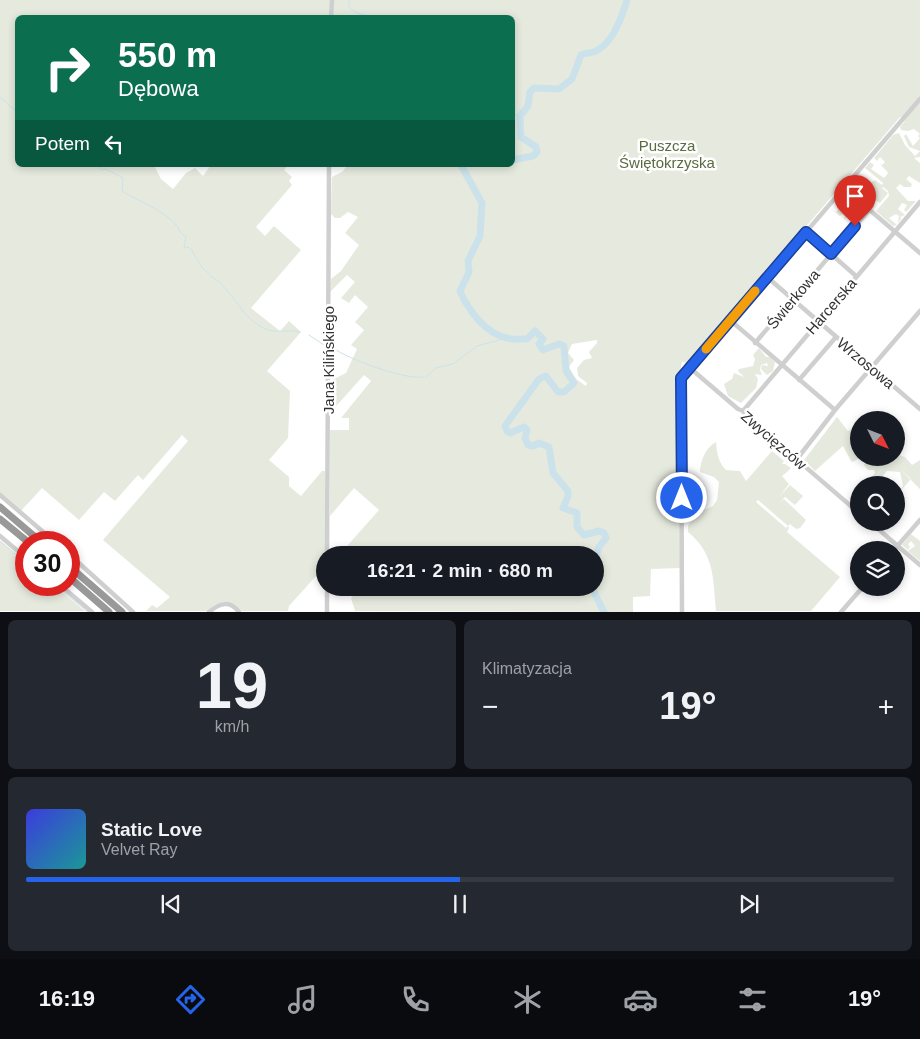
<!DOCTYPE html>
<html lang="pl">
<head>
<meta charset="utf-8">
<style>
	body { margin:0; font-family:Helvetica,sans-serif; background:#242831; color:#f1f3f6; height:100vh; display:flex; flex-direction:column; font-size:19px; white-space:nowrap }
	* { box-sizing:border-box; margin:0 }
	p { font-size:16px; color:#9ea1a6 }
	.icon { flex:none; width:28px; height:28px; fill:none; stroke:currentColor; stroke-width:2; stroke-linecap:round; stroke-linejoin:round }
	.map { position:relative; height:612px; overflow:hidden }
	.panel { display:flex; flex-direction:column; gap:8px; padding:8px; background:#0d0f14; flex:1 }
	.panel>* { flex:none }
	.banner { position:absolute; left:15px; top:15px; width:500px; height:152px; border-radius:8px; box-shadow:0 2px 8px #0003; background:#0b6e4f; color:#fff; overflow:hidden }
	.needle { width:32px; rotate:132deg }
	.tools { position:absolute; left:850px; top:411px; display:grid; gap:10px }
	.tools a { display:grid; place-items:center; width:55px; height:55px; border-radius:50%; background:#171b24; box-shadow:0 2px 8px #0003; font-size:25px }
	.speed { position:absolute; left:15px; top:531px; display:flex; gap:10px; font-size:25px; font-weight:700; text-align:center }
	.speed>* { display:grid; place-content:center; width:65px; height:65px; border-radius:50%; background:#171b24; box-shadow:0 2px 8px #0003; line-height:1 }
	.speed .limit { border:8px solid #d22; background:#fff; color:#111 }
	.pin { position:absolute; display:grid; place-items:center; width:42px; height:42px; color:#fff; margin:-51px -21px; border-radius:50% 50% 50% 0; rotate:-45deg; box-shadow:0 0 5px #0007 }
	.pin .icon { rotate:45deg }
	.me { position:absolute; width:55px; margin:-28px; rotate:0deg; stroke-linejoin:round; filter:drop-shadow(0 0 4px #0008) }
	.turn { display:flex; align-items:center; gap:18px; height:105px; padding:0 20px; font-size:22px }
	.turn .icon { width:65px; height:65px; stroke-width:2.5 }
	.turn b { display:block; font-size:35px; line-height:42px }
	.then { display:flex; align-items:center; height:48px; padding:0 20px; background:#0003; gap:10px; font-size:19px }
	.big { font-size:38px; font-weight:800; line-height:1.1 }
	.panel .widget { flex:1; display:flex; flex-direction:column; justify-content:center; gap:8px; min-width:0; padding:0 18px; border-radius:8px; background:#242831 }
	.panel .dial { align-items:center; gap:0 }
	.dial b { font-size:65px; line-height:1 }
	.song { display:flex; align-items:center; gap:15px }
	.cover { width:60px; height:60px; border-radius:8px; background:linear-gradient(135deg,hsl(240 70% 55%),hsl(180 70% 35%)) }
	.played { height:5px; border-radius:2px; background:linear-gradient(90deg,#2563eb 50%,#363941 50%) }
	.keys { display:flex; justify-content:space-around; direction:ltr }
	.heat { display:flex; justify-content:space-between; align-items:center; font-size:28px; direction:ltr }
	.panel .tiles { flex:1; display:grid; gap:8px; grid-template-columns:1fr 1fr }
	.widget:last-child { grid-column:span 2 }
	.trip { position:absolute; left:316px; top:546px; width:288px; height:50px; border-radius:25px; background:#171b24; box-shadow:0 2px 8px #0003; font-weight:800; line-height:50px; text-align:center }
	.dock { display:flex; height:80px; justify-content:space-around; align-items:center; background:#090b0e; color:#9ea1a6 }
	.dock .icon { width:35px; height:35px }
	.dock .active { color:#2563eb }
	.dock b { font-size:22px; color:#f1f3f6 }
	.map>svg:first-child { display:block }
</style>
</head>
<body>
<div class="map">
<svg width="920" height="612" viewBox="0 0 920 612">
	<rect width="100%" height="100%" fill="#fff"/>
	<path fill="#e6eade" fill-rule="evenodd" d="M0,0H920V138L918,136L920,134L914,129L908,131L901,130L900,127L905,121L900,117L689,363L682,362L679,376L680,568L651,569L650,596L633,597V612L355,611L351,598L361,588H595V555H339L379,510L354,488L330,516V430H349V418H341L371,381L364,375L330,413V381L346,373L357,349L351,345L364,330L355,322L368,307L355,295L349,303L341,298L355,282L347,275L330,292L331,279L341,271L359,245L345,233L358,217L348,212L340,218H335L331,214L332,177L342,172L348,165H512V18H18V165H154L161,179L173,189L186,173L195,168L203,176L211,165H288L284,170L292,177L289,181L292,185L256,227L265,236L274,226L301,250L251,308L280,331L289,321L301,332L267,371L290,391L288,438L269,460L289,477V486L301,496L322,471H325V566L289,606L288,611H241L235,605L225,602L215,605L207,611H146L152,605L157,608L170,597L103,540L188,441L182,435L143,480L138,475L115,501L104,492L79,520L42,488L20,512L0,496ZM597,340V343L589,352L592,358L584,360L577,368L578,376L587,383L586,386L576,379L569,367L574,360L568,353L572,344Z
		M899,133L905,145L915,156L920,151L909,147L904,136L906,134L913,146L920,138V157L914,158L920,163V183L909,176L906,179L912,184L911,187H904L900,184L896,188L908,201H916L906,212L904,210L907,205L902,203L898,209L905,215L900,217L901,219L898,223L899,216L896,214L889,218L897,225L893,226L876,211L889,196L888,191L883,187L882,188L888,193L880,203L874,199L870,204L875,206L873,209L860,197L863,193L869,198L871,195L856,184L854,189L860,192L857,195L849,186L860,174L870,183L875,180L882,185L883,183L865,168L870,162L874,165L871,169L884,178L888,173L891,176L880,164L882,165L885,162L880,157L877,161L874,158L893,135Z
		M844,192L855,202L849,207L851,205L846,204L847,200L843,197L840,199L844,203L842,208L849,214L844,220L845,216L842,214L840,216L830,208L836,212L840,207L836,202Z
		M759,348L766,357H770L775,362L773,371L767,375L761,369L762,365L768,366L767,363L761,365L760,370L762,375L755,374L758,379L756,388L741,403L728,396L724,384L732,379L734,373L744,377L738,371L739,369L753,366L755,359L753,355Z
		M837,417L848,431L859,425V458L853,462L851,461L843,446L815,471L804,460Z
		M716,442C717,453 718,462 726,470L740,471L746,481L772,451L784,461L782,464H785L791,468L787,472L785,470L787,472L782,476L789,484L779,497L790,485L803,496L795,505L785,497L780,502L784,499L806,520L800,528L796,529L790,524L788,526L758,500L756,502L786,528L788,526L789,528L787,532L840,577L811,611H716C713,579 715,554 688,532V525L700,512L713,506L717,500L719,482L714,477L700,472C700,461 706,447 716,442Z
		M896,454L905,457L912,465L920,460V489L900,469L911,479L896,496L903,486L900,472L887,471L875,485H870L887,462L869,485H865L875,473L874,470H868L864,465L868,458H896Z
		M911,534L920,541V561L908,551L915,546L911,541L908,544L910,547L908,550L902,545Z
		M0,541L26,562V585H54L85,611H0Z"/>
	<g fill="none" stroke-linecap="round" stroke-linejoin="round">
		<path stroke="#cce2ea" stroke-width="1" d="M349,0V7L355,12L373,18
			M0,97L18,113
			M512,114L520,116
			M97,165L102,170L106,169L123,178L122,191C138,201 164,210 176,225C180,230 180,234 186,236L184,248L188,247L191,249L201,266L209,274
			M211,276C233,289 242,321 268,330C279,333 290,329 300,332
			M309,335L324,345
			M333,348C348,359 404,380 423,377
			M426,377L436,368L453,364L477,346L507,338
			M0,541L26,562
			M55,585L88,612"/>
		<path stroke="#cce2ea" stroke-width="7" d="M512,160L533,156L537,152L536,147L521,137L520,116L528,106L530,92L534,88L559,89L572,79L581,55C586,52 591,54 596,51C613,43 622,17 627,0
			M461,165L482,203L480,236L468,261L469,272L460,291C468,310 486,334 507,338C513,340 521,339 527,339L535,331L543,339L539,344L543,350L559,344L564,346L566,371L574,383L564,392H558L546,376L539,379L505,426L507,431L510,433L524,427L527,430L525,438L528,445L533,446L539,443L549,447L553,473L568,491V496L563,508L577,513V527L584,535L599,531L604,533L606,538L599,547L595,560
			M592,588L604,612"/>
		<path stroke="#cfcfcf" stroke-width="4.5" d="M331,18L332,0
			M844,188L920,253
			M806,232L856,276
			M767,277L920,409
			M730,320L835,410
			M755,343L869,210
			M690,368L738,409L743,411L745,415L859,513
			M799,380L836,337
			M743,411L920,202
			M797,459L835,410L920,311
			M0,495L55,542
			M870,522L920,565
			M0,536L26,558
			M894,550L920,520
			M69,554L133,612
			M327,555L329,165
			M60,585L92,612
			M209,612C220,603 230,600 239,612
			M327,612V588
			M682,612L681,378L920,99
			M841,612L862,588"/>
		<path stroke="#999" stroke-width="7" d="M0,507L41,542
			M0,519L28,542
			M69,566L122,612
			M69,577L109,612"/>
	</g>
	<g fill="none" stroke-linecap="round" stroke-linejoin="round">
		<g stroke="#184099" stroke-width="12">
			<path id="route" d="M682,498L681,378L806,232L831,254L855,226"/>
		</g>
		<use href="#route" stroke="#2563eb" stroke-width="9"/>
		<path stroke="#f59e0b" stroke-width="9" d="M706,349L755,291"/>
	</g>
	<g text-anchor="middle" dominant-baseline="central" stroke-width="5" stroke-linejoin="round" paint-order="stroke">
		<g font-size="15" fill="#596c40" stroke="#fff">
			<text x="667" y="145">Puszcza<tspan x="667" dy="17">Świętokrzyska</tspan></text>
		</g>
		<g font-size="15" fill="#323232" stroke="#fff">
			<text transform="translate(793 299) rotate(-50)">Świerkowa</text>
			<text transform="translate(831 306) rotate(-49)">Harcerska</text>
			<text transform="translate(328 360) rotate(-90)">Jana Kilińskiego</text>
			<text transform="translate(866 363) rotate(40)">Wrzosowa</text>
			<text transform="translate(774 440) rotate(41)">Zwycięzców</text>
		</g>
	</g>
</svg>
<div class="tools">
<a><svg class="needle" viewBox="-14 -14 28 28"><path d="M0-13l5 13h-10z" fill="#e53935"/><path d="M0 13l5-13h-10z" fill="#9ea1a6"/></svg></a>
<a><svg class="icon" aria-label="search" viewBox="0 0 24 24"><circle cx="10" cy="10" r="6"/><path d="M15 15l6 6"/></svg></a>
<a><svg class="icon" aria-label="layers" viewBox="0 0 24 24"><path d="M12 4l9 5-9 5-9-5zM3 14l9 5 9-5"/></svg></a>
</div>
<div class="speed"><div class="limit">30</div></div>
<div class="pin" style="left:855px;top:226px;background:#d93025"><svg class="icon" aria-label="arrive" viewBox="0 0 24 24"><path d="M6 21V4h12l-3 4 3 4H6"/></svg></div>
<svg class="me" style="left:682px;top:498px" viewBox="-20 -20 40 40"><circle r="17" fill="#2563eb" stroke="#fff" stroke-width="3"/><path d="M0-11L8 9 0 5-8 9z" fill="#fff"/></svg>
<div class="trip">16:21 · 2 min · 680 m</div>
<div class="banner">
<div class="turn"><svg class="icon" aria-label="right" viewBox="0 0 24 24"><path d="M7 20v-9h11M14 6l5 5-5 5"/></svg><div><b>550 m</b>Dębowa</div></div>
<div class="then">Potem<svg class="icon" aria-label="left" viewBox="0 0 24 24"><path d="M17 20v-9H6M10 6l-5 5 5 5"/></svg></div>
</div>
</div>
<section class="panel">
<div class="tiles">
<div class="widget dial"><b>19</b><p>km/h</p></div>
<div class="widget"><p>Klimatyzacja</p>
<div class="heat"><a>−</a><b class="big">19°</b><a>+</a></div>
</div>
<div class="widget">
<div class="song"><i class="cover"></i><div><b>Static Love</b><p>Velvet Ray</p></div></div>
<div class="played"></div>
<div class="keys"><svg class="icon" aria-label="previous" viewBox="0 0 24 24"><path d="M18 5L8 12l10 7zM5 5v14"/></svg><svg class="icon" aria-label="pause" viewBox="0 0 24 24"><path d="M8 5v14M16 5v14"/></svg><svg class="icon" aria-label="next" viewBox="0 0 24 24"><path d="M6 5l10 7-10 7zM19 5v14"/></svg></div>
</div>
</div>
</section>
<nav class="dock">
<b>16:19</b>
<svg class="icon active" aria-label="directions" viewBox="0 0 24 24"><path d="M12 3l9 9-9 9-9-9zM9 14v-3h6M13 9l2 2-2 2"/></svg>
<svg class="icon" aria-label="music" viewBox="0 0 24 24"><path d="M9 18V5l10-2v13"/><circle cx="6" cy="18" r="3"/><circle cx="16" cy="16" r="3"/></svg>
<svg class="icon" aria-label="phone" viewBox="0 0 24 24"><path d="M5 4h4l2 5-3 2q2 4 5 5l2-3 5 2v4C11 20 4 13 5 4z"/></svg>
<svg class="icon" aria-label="climate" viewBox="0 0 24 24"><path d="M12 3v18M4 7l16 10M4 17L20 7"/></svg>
<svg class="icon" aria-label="car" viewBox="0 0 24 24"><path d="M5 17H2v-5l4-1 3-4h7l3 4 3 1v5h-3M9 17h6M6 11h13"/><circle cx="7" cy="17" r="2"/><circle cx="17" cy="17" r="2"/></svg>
<svg class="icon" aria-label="filters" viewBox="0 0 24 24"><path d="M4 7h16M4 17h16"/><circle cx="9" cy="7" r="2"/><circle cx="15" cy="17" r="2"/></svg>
<b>19°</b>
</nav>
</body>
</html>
